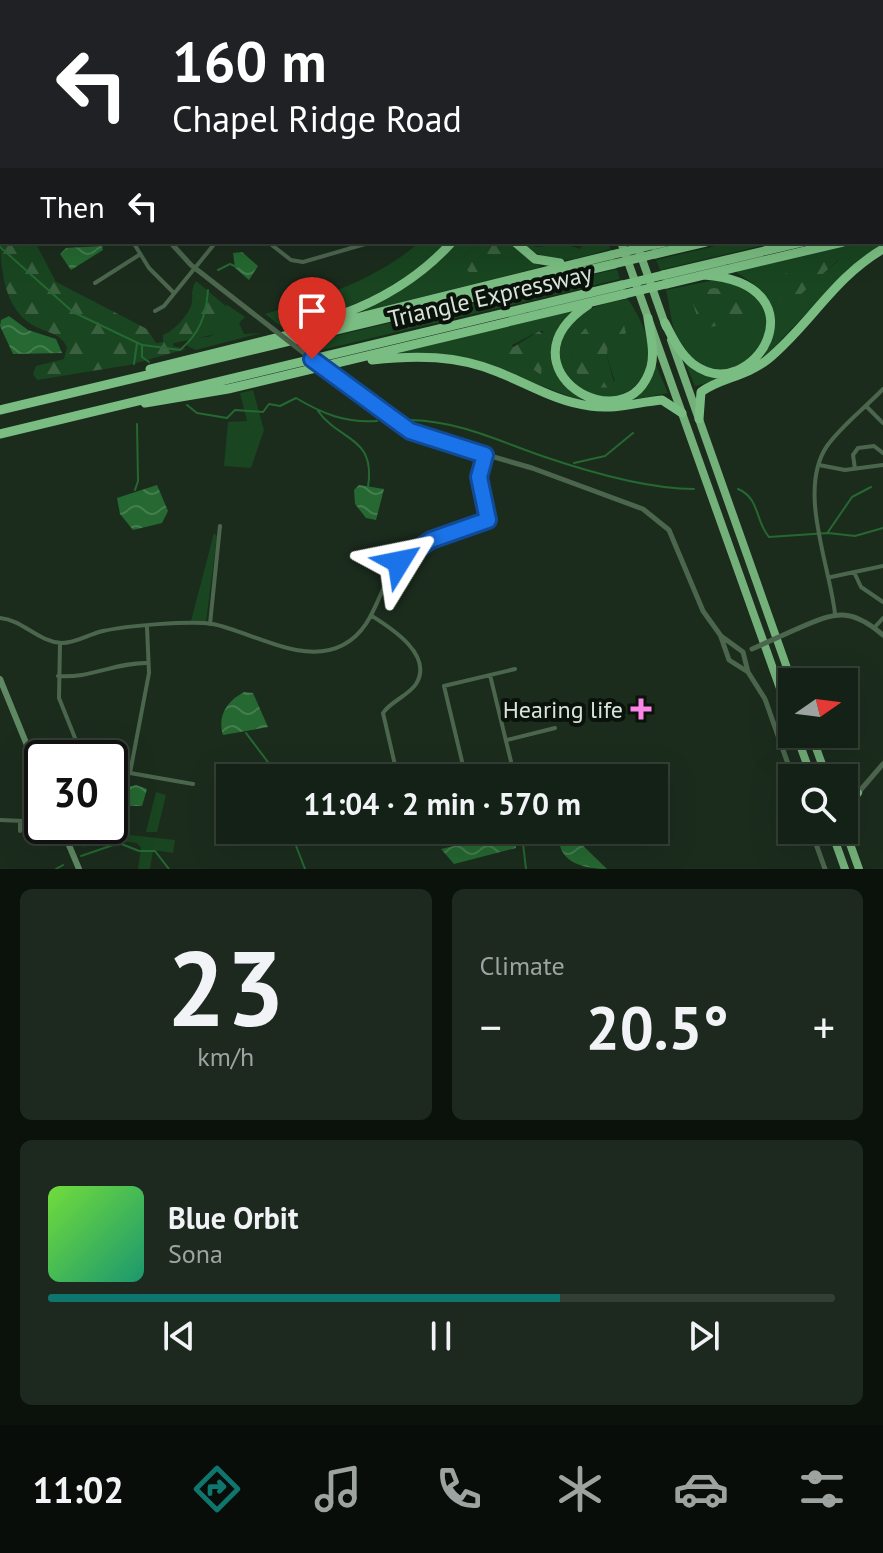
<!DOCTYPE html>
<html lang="en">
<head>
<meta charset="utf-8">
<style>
	body { margin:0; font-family:"PT Sans",sans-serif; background:#1d291f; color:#f1f3f6; height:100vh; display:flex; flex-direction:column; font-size:30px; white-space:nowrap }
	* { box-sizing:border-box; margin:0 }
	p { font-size:26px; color:#9da3a1 }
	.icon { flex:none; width:44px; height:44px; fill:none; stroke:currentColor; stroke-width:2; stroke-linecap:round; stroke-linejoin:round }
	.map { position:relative; height:869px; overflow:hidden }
	.side { display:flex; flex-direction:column; gap:20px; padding:20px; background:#0b120c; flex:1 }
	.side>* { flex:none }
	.guide { position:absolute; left:0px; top:0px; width:884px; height:244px; box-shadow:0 8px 32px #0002,0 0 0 2px #333e35; background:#202124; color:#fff; overflow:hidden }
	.needle { width:52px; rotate:76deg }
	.tools { position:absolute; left:778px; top:668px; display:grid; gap:16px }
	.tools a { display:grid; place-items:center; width:80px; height:80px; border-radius:0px; background:#142116; box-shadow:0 8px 32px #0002,0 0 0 2px #333e35; font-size:40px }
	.speed { position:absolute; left:24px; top:740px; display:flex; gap:16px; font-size:40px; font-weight:700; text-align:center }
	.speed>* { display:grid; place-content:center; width:104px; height:104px; border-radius:50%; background:#142116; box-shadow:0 8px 32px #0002,0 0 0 2px #333e35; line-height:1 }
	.speed .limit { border:4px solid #111; border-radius:12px; background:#fff; color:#111 }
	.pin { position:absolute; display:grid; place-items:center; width:68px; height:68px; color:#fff; margin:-82px -34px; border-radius:50% 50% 50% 0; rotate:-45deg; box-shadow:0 0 8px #0007 }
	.pin .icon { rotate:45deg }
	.me { position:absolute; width:88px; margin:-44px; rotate:55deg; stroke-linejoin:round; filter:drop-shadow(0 0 6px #0008) }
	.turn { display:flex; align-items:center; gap:28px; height:168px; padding:0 40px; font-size:36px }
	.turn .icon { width:104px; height:104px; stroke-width:2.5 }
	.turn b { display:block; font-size:56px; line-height:68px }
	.then { display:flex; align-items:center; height:76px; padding:0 40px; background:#0003; gap:16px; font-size:30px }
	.big { font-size:60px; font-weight:800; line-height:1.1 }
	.side .card { flex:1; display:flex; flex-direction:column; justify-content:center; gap:12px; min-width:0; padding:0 28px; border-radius:12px; background:#1d291f }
	.side .dial { align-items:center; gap:0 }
	.dial b { font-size:104px; line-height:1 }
	.song { display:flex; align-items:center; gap:24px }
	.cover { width:96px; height:96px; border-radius:12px; background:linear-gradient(135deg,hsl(100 70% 55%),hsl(160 70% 35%)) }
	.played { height:8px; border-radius:4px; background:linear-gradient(90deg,#0f766e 65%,#333e35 65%) }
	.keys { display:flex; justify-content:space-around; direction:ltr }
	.heat { display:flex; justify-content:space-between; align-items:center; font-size:44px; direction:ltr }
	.side .tiles { flex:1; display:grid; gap:20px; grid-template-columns:1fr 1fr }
	.card:last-child { grid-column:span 2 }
	.trip { position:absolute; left:216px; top:764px; width:452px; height:80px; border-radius:0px; background:#142116; box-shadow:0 8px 32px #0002,0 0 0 2px #333e35; font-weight:800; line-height:80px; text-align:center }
	.tab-bar { display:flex; height:128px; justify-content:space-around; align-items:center; background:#080d09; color:#9da3a1 }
	.tab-bar .icon { width:56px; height:56px }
	.tab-bar .current { color:#0f766e }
	.tab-bar b { font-size:36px; color:#f1f3f6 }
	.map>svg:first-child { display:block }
</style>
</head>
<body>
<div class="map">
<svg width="883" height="869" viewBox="0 0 883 869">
	<defs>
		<pattern id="forest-firs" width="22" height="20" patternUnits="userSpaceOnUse" patternTransform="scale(2)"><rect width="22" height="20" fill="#194520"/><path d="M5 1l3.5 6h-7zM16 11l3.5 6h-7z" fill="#3a6040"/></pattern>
		<pattern id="water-waves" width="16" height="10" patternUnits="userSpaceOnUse" patternTransform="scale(2)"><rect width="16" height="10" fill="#256831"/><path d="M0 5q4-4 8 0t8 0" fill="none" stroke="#447d4e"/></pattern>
	</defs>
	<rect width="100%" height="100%" fill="#1b2c1d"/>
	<path fill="#194520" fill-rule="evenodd" d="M883,235V246L843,275L761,361L769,344L768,303L755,285L736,272L853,242H882ZM836,257L838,261L783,307L776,292Z
		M420,242H448C400,289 346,312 282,327L265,314C322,297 374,281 420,242Z
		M456,242H479L463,258L490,272L502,262L503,242H512L541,267L362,312Z
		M518,242H530L536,247L565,244L580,249L583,242H609L610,249C566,261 557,269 518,242Z
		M732,242H776L660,270L656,260Z
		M617,269L620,279L313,352L310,342Z
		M724,278C734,283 750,288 757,295C797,338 717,409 680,343C670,326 671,309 666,290Z
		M628,299C641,319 658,350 644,374C608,437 518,361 581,314C594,305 613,302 628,299ZM626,333L608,343L607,356L615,382L572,356Z
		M226,304L245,317L239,323L244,334L261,333L196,350L187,346L189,338C206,337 217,339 222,323C225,313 229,314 226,304Z
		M574,309L557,332L562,381L587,403L505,372L402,354L401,352ZM539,331H543L541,375L523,362L512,345Z
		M655,363L668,393L620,402L627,399Z
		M685,363L686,362L726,378L695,386Z
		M253,390L264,430L251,468L224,466L228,422L247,421L240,393Z
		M214,533L217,536L206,622L191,621Z
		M156,792L166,795L157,832H146Z
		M112,833L175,840L173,853L153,850L150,869H138L141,848L137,843L102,838L83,847L76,835Z"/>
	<path fill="url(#forest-firs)" d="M0,221L2,242H35L56,282L147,329L156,343L163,342V335C172,332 187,317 191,306C194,297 190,290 196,281L228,308L221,333L174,343L173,346L186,349L129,365L37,380L33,374L36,366L64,359L67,347C61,334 49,333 36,327C0,309 0,260 0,221Z
		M479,242H503L508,261L490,272H469L463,266V258Z
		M836,257L838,260L787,307H783L766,280Z
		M714,288C731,290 750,300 755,318L706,328L700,326L691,297L693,293Z
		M610,317H622L626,333L608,344L607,356L615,387C581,391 571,374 573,342L591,322Z
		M539,331L545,336L541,375L523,362L513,361L507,351Z"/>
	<path fill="url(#water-waves)" d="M102,246L103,250L71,270L60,254L66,248Z
		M242,252L258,266L249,280L235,268L233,253Z
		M9,316L28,330L56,339L62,353L13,354L0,326L1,320Z
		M157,485L168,511L162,523L133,530L120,514L117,498Z
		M359,485L384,489L376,520L366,518L355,504L354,490Z
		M244,692L253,693L268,727L223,735C217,716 227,701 244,692Z
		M136,785L147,789L142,806H110V792Z
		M515,832L516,848L454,864L441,849Z
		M570,833L607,869C587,869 559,864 559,838Z"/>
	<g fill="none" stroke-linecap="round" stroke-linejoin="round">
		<path stroke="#256831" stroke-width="2" d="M740,0L742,2
			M0,27H2
			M0,247L73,312L142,345V357L149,362
			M218,270L230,264L237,267
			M143,345L180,350C200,333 206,316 208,290
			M134,364L137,343
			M187,405L197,413L227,418L235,410L263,412L269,404L280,406L296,398C323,414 345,423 377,421
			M318,411C340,442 376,436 368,487
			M411,420C458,421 499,441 542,456C586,471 648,489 694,489
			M574,463L605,456L633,433
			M738,489C760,498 755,521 769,537L828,533L855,536L883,528
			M135,490L138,481L137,424
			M828,532L852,497L871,487
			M246,733L280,778
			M290,830L305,869
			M522,835L526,869
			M81,856L119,843L139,851H155L169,869
			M56,869L63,865"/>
		<path stroke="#4c664e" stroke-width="4" d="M115,0V2
			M238,2V0
			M0,144L2,145
			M133,242L149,268L174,293
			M268,242L291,260L303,262L372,242
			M95,283L139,255
			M155,311L164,306L216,242
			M866,406L883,423
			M819,465L845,470L883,465
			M855,469L853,455L858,448L874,446L883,453
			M854,572L861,587L883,602
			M831,577L883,566
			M835,614C830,566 797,490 827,446C842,425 865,408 883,389
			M372,616C391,628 434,655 416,684C408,696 391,701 383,713L398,778
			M0,618C23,620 38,642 62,643C76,643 89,634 103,631C125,626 191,620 213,624C252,632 303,666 343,645C377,627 377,587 400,561C422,537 459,530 488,520L479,477L485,455
			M210,624L220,526
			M874,628L883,618
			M60,643L59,698L83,758
			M490,675L515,778
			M58,676C89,679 117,662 148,663
			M507,740L555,728
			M130,773L149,673L147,627
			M418,778L464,767
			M466,778L444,686L515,669
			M110,779L130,773L193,784
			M0,820L24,821L42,814
			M20,821V831"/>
		<path stroke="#4c664e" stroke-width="5" d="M170,242L191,265L273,329
			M331,374L390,418L421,436L532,468L643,509L669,530L703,611L721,636L743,652L748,672L765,699L793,778
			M799,628C836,612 850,607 883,635
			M721,637L729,660L748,672
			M858,793L883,764
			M811,830L825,869"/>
		<path stroke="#5f8963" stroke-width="6" d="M882,51H883
			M0,197L2,196
			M0,679L42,782
			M61,826L79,869"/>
		<path stroke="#74b17a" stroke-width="8" d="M529,0L530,2
			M544,0L545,2
			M616,2H637
			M621,242L792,722
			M636,242L666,327
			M671,340L792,682
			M796,734L812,778
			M811,734L827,778
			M844,812L858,793
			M844,827L859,869
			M831,830L845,869"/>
		<path stroke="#7abd82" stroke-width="9" d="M882,181H883
			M882,190H883
			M882,200H883
			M882,223H883
			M882,233L883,232
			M515,242L535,259L560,263
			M652,245L665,242
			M655,254L706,242
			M663,275L802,242
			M666,284L843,242
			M588,305C495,367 627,448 651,367C655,351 650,334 648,318
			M345,313C385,298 423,274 452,242
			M665,323C672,337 680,354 693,364C753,409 827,284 704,275
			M372,360C415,355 457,355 498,372C528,384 557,402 590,406C615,410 638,402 662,400L682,413
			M150,369L611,255
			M145,403L228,389L625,294
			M0,410L614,264
			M699,419L701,392C719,378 745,377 767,360C810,325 833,278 883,249
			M0,434L622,285"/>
		<path stroke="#4c664e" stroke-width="5" d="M273,329L331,374
			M752,649L799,628"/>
		<path stroke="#7abd82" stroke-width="9" d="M611,255L652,245
			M614,264L655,254
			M622,285L663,275
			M625,294L666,284"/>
	</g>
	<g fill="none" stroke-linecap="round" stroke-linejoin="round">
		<g stroke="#114b97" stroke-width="20">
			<path id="route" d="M312,359L410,431L485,455L479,477L488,520L431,540L399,562"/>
		</g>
		<use href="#route" stroke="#1a73e8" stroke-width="14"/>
	</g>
	<path fill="#fa87e7" stroke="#0b120b" stroke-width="3" d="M637 697h8v8h8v8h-8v8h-8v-8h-8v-8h8z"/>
	<g text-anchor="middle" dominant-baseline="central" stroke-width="8" stroke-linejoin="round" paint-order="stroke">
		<g font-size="24" fill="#d9e4da" stroke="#0b120b">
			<text transform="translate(490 296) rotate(-13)">Triangle Expressway</text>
		</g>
		<g font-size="24" fill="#d9e4da" stroke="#0b120b" text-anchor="end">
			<text x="623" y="709">Hearing life</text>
		</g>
	</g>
</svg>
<div class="tools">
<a><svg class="needle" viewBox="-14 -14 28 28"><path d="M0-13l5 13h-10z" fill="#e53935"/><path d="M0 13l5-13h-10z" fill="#9da3a1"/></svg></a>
<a><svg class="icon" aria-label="search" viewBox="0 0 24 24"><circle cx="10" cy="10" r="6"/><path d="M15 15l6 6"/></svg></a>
</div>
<div class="speed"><div class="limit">30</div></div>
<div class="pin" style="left:312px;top:359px;background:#d93025"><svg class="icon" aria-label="arrive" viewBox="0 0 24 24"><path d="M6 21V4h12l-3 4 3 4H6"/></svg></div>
<svg class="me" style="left:399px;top:562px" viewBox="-20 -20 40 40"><path d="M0-17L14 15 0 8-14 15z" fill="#1a73e8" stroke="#fff" stroke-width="4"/></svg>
<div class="trip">11:04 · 2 min · 570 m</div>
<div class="guide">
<div class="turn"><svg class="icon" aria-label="left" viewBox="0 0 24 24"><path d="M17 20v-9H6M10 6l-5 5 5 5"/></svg><div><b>160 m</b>Chapel Ridge Road</div></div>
<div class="then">Then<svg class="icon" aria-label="left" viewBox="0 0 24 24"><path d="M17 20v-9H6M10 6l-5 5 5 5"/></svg></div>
</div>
</div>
<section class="side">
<div class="tiles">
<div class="card dial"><b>23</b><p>km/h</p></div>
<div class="card"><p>Climate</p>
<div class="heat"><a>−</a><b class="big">20.5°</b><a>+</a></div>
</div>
<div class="card">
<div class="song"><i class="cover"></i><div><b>Blue Orbit</b><p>Sona</p></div></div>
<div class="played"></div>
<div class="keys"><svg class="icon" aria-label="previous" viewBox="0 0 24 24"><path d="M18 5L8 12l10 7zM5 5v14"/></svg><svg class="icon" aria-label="pause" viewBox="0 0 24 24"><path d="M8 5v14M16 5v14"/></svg><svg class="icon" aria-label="next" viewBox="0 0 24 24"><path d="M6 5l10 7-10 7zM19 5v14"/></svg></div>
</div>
</div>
</section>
<nav class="tab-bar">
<b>11:02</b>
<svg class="icon current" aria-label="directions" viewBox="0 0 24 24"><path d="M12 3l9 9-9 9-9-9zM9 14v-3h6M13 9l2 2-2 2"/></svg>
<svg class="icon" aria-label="music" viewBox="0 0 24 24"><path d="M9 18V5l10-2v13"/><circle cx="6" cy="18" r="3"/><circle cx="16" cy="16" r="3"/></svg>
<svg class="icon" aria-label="phone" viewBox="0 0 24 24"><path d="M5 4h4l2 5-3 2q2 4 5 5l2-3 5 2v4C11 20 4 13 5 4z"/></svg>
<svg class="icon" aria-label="climate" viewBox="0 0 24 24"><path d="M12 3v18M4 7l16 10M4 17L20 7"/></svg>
<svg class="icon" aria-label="car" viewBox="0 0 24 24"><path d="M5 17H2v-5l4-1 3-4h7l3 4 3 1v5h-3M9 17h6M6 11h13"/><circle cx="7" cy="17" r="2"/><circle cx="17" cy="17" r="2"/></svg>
<svg class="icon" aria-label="filters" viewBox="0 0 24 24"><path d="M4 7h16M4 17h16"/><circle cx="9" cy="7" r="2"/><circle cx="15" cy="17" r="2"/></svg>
</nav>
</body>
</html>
